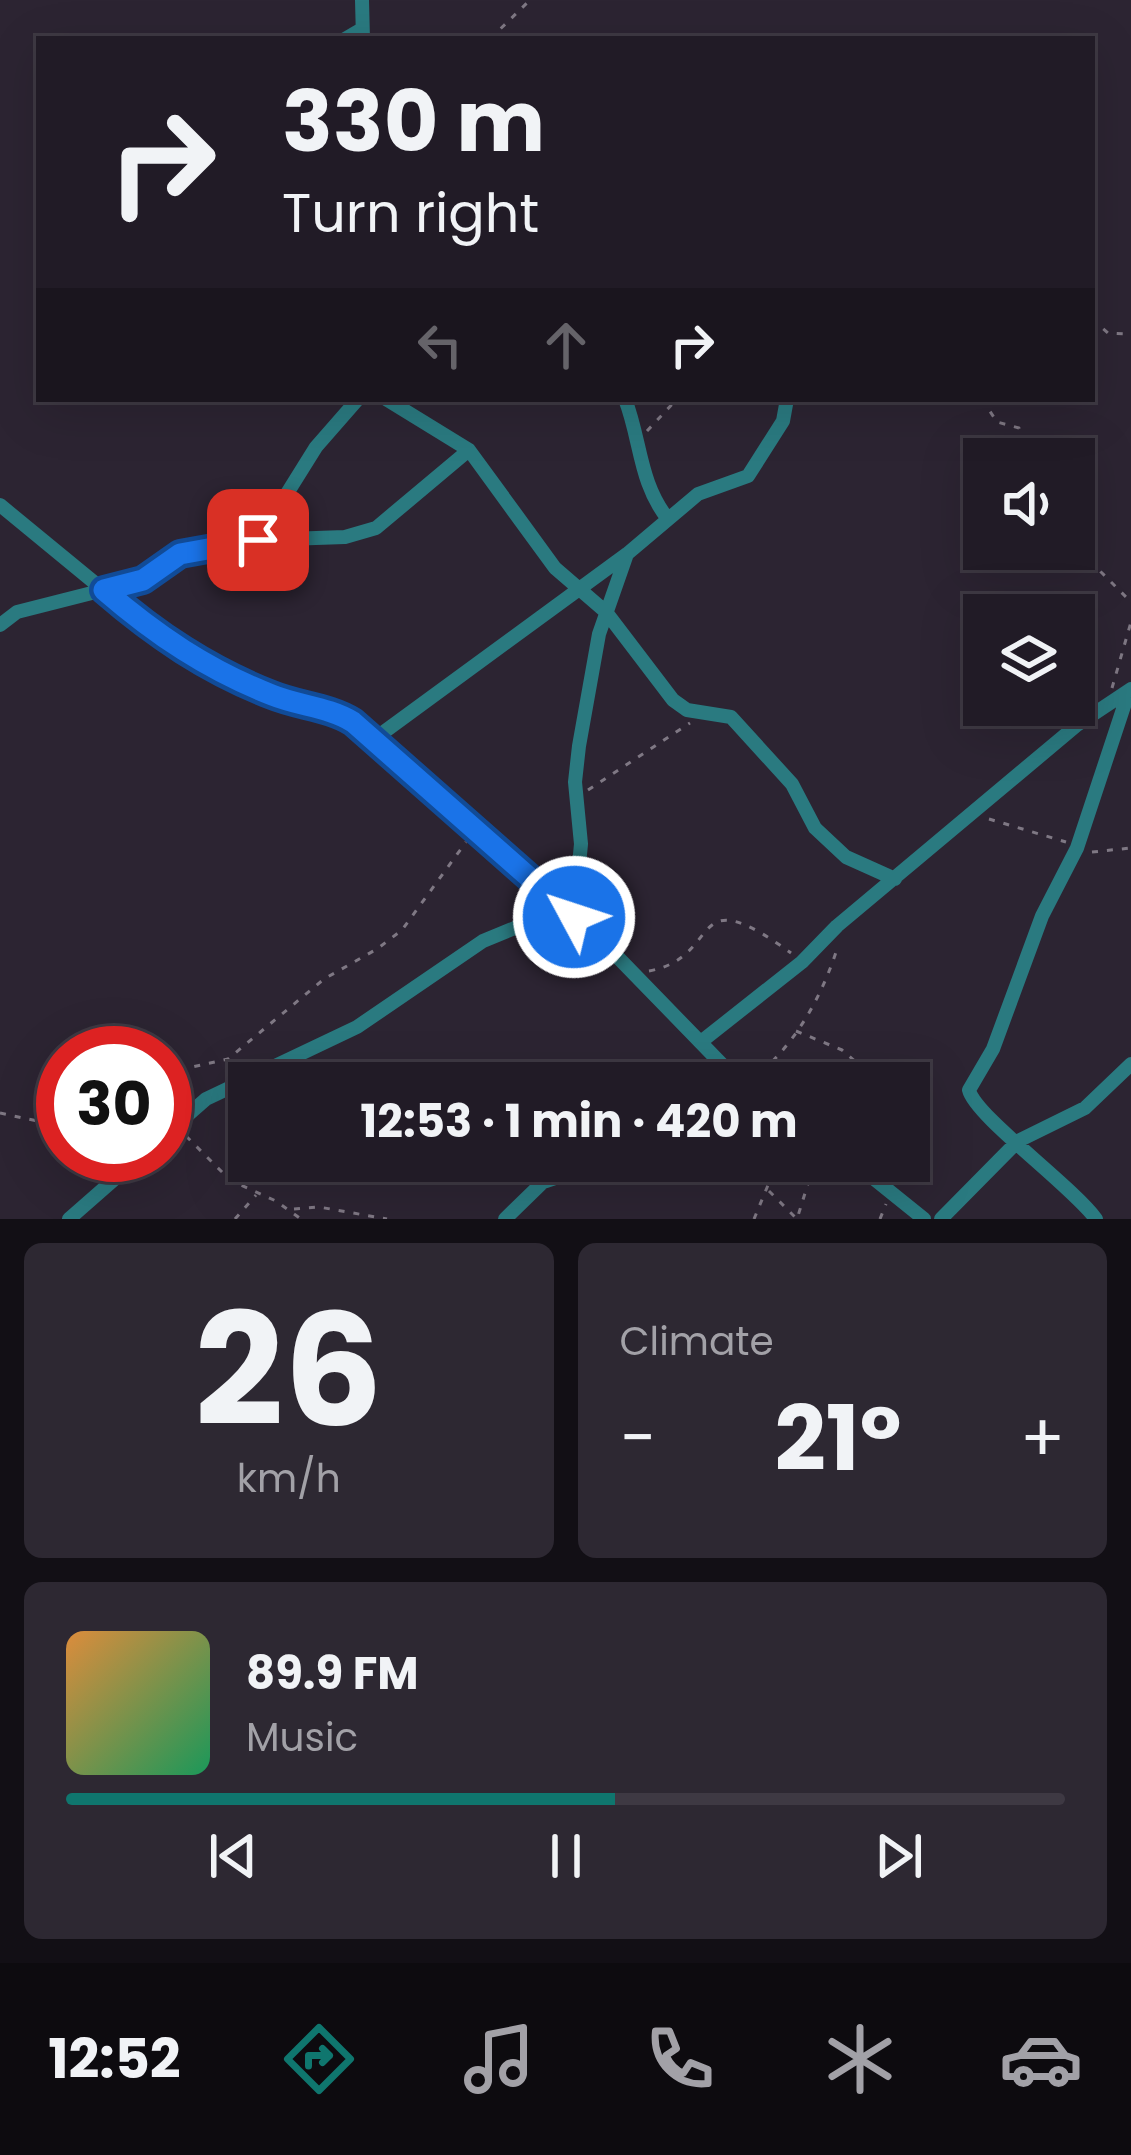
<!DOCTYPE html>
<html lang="en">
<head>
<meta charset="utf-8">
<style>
	body { margin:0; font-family:Poppins,sans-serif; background:#2d2832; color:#f1f3f6; height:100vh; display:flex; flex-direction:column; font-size:45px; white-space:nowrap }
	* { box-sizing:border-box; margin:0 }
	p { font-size:39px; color:#a2a1a7 }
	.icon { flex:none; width:66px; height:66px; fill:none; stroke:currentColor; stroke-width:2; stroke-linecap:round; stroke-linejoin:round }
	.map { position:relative; height:1219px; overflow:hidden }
	.drawer { display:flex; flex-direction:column; gap:24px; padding:24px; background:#120f15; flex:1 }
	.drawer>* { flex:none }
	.banner { position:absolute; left:36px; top:36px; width:1059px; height:366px; border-radius:0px; box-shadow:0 12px 48px #0002,0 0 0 3px #3e3943; background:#211b26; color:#f1f3f6; overflow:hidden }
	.tools { position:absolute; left:963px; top:438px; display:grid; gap:24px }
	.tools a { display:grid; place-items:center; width:132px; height:132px; border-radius:0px; background:#211b26; box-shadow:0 12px 48px #0002,0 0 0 3px #3e3943; font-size:60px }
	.speed { position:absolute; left:36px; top:1026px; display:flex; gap:24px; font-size:60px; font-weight:700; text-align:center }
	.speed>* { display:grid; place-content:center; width:156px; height:156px; border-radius:50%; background:#211b26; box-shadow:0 12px 48px #0002,0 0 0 3px #3e3943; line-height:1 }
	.speed .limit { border:18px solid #d22; background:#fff; color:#111 }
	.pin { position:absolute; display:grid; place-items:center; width:102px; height:102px; color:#fff; margin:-51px; border-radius:24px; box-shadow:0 6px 18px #0006 }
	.me { position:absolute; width:132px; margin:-66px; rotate:310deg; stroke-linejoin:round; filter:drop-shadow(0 0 9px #0008) }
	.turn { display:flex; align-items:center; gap:42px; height:252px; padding:0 48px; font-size:54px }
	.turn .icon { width:156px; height:156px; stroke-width:2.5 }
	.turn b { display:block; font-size:84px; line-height:102px }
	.lanes { display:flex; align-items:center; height:114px; padding:0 48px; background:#0003; justify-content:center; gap:60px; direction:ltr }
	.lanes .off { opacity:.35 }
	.big { font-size:90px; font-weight:700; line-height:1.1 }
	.drawer .tile { flex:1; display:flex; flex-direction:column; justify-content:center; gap:18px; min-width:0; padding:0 42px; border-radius:18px; background:#2d2832 }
	.drawer .dial { align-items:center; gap:0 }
	.dial b { font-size:156px; line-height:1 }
	.song { display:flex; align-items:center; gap:36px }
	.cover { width:144px; height:144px; border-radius:18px; background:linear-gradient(135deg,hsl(30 70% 55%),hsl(150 70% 35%)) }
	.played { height:12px; border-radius:6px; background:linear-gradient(90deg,#0f766e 55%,#3e3943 55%) }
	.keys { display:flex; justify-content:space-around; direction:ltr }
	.heat { display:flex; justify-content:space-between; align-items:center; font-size:66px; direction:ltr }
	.drawer .tiles { flex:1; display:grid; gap:24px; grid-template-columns:1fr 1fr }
	.tile:last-child { grid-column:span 2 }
	.trip { position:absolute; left:228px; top:1062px; width:702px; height:120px; border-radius:0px; background:#211b26; box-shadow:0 12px 48px #0002,0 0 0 3px #3e3943; font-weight:700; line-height:120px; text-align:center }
	.tab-bar { display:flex; height:192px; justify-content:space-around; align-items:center; background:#0d0b0f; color:#a2a1a7 }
	.tab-bar .icon { width:84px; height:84px }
	.tab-bar .on { color:#0f766e }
	.tab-bar b { font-size:54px; color:#f1f3f6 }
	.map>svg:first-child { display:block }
</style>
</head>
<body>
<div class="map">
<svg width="1131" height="1219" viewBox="0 0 1131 1219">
	<rect width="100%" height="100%" fill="#2c2432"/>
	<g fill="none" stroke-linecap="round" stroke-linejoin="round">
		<path stroke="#7f7884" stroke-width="3" stroke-dasharray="6 9" stroke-linecap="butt" d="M490,39L530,0
			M1092,319L1108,333L1131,334
			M982,399L997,422L1019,428L1024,459
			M647,431L677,399
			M1074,535L1101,572L1131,602
			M1112,688L1131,622
			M588,790L690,723
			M989,819L1066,842
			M1092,852L1131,848
			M649,971C725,957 685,876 791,953
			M796,1031L842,1050L880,1083
			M165,1073L228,1059L324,979L377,949L402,930L466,842
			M750,1081C794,1048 822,997 838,946
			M0,1113L51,1124L63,1120
			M186,1136L230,1180L276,1201L301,1219
			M896,1179L923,1141L909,1117
			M769,1191L797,1219L815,1161
			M294,1209L319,1207L387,1219
			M235,1219L256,1195
			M754,1219L778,1161
			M880,1219L886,1204"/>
		<path stroke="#2a7a80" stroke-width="14" d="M362,0L363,39
			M345,39L362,29
			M386,399L469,450L555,568L606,612L673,700L687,710L731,717L792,784L815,828L846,857L895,879
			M625,399C641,440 639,483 668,519
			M0,505L163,639L198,662L274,696L339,714L353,722L603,942L740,1083
			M258,540L345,537L376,528L469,450
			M0,625L17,612L143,580L180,555L258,540L316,447L358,399
			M373,740L627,554L698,494L748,476L783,421L787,399
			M702,1041L802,962L837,926L1077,725L1131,689
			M165,1135L206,1099L357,1027L483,941L522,925L574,917L581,844L575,782L579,746L599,634L627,554
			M852,1161L924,1219
			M69,1219L142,1155
			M505,1219L543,1182L606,1161
			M941,1219L1018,1141L1085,1108L1131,1064
			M1096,1219C1072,1186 975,1116 969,1090L993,1049L1042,916L1077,848L1129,691"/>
	</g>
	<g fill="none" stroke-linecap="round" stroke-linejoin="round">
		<g stroke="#114b97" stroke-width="30">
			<path id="route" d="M258,540L180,554L143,580L104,590C156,635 208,670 272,695C299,706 329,707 353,722L574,917"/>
		</g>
		<use href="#route" stroke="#1a73e8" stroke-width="21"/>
	</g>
</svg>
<div class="tools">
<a><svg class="icon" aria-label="sound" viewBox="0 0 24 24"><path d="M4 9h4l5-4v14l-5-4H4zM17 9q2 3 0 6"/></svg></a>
<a><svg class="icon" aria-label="layers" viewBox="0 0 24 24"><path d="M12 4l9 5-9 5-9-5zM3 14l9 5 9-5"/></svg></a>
</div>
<div class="speed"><div class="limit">30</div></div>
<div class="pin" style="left:258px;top:540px;background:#d93025"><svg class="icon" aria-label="arrive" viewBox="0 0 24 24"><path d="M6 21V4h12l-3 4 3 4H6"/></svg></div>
<svg class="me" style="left:574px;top:917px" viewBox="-20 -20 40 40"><circle r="17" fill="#1a73e8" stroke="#fff" stroke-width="3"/><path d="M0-11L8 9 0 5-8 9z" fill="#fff"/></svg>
<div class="trip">12:53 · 1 min · 420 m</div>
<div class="banner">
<div class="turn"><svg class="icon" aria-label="right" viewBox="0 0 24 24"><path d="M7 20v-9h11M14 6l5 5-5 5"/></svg><div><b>330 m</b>Turn right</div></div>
<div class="lanes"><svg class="icon off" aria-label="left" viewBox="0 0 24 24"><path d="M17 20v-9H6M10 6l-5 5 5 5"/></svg><svg class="icon off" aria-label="ahead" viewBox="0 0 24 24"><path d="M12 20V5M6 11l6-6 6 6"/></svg><svg class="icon" aria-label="right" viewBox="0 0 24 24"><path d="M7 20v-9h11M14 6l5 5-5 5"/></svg></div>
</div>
</div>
<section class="drawer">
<div class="tiles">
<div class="tile dial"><b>26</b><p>km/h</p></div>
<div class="tile"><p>Climate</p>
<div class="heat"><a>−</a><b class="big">21°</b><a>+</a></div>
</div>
<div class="tile">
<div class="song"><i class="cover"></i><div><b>89.9 FM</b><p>Music</p></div></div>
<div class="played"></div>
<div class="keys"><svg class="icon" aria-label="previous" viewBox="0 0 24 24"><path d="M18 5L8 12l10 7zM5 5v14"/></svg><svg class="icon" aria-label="pause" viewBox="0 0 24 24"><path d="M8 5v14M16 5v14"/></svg><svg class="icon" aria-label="next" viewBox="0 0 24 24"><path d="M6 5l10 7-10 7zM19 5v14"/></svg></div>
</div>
</div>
</section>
<nav class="tab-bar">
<b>12:52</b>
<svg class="icon on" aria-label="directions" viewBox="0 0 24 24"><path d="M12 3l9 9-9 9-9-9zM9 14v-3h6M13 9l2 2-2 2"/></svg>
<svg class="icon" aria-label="music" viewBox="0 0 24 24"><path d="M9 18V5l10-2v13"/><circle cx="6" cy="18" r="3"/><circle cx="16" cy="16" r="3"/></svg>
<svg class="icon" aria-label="phone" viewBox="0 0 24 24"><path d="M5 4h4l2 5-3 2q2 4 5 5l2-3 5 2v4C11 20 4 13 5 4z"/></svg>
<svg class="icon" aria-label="climate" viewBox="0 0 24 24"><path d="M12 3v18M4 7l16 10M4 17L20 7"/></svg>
<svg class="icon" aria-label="car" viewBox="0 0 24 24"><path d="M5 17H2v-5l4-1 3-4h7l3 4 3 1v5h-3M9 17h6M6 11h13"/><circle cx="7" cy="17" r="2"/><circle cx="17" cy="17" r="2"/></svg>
</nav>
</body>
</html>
